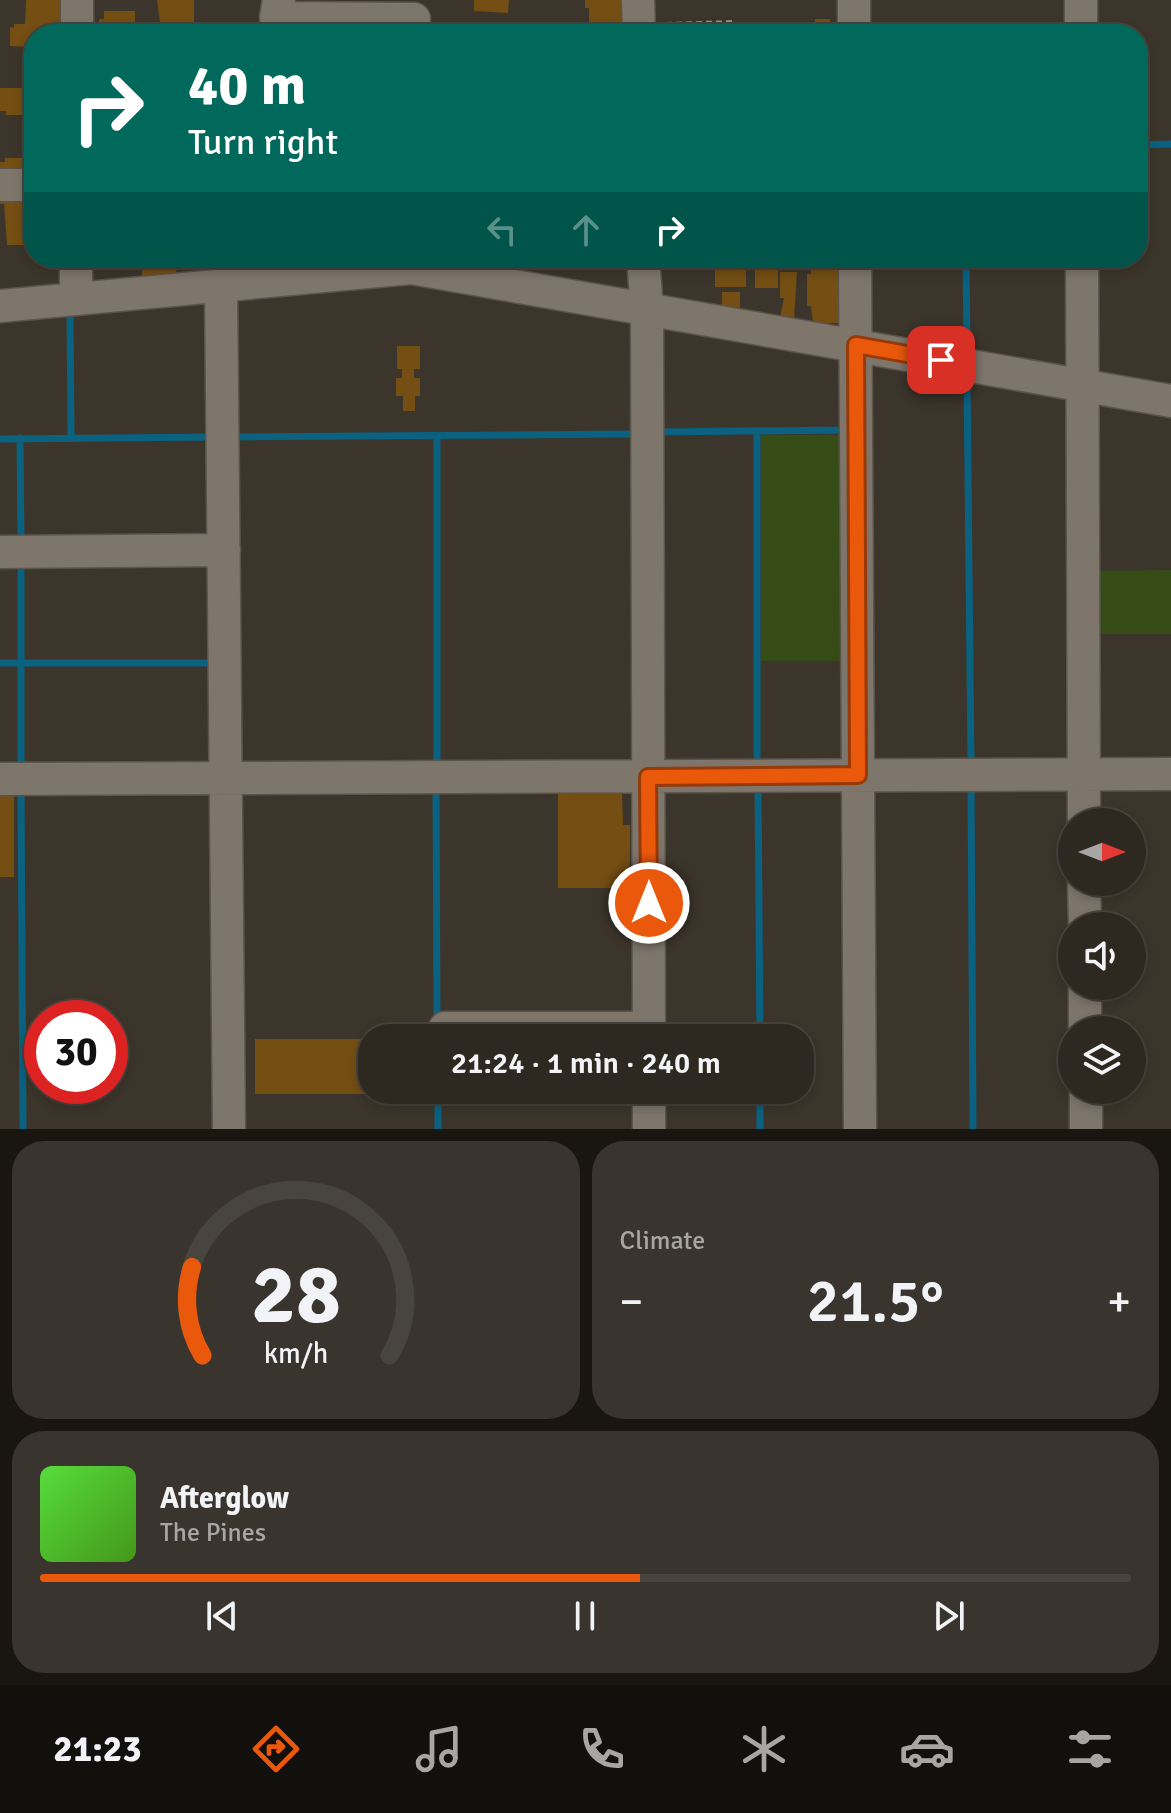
<!DOCTYPE html>
<html lang="en">
<head>
<meta charset="utf-8">
<style>
	body { margin:0; font-family:Signika,sans-serif; background:#39342d; color:#f1f3f6; height:100vh; display:flex; flex-direction:column; font-size:30px; white-space:nowrap }
	* { box-sizing:border-box; margin:0 }
	p { font-size:26px; color:#a7a6a5 }
	.icon { flex:none; width:44px; height:44px; fill:none; stroke:currentColor; stroke-width:2; stroke-linecap:round; stroke-linejoin:round }
	.map { position:relative; height:1129px; overflow:hidden }
	.drawer { display:flex; flex-direction:column; gap:12px; padding:12px; background:#191612; flex:1 }
	.drawer>* { flex:none }
	.hud { position:absolute; left:24px; top:24px; width:1124px; height:244px; border-radius:32px; box-shadow:0 4px 12px #0003,0 0 0 2px #48443e; background:#00695c; color:#fff; overflow:hidden }
	.needle { width:52px; rotate:90deg }
	.fabs { position:absolute; left:1058px; top:808px; display:grid; gap:16px }
	.fabs a { display:grid; place-items:center; width:88px; height:88px; border-radius:50%; background:#2d2820; box-shadow:0 4px 12px #0003,0 0 0 2px #48443e; font-size:40px }
	.speed { position:absolute; left:24px; top:1000px; display:flex; gap:16px; font-size:40px; font-weight:700; text-align:center }
	.speed>* { display:grid; place-content:center; width:104px; height:104px; border-radius:50%; background:#2d2820; box-shadow:0 4px 12px #0003,0 0 0 2px #48443e; line-height:1 }
	.speed .limit { border:12px solid #d22; background:#fff; color:#111 }
	.pin { position:absolute; display:grid; place-items:center; width:68px; height:68px; color:#fff; margin:-34px; border-radius:16px; box-shadow:0 4px 12px #0006 }
	.me { position:absolute; width:88px; margin:-44px; rotate:0deg; stroke-linejoin:round; filter:drop-shadow(0 0 6px #0008) }
	.turn { display:flex; align-items:center; gap:28px; height:168px; padding:0 32px; font-size:36px }
	.turn .icon { width:104px; height:104px; stroke-width:2.5 }
	.turn b { display:block; font-size:56px; line-height:68px }
	.lanes { display:flex; align-items:center; height:76px; padding:0 32px; background:#0003; justify-content:center; gap:40px; direction:ltr }
	.lanes .off { opacity:.35 }
	.big { font-size:60px; font-weight:600; line-height:1.1 }
	.drawer .tile { flex:1; display:flex; flex-direction:column; justify-content:center; gap:12px; min-width:0; padding:0 28px; border-radius:32px; background:#39342d }
	.drawer .dial { align-items:center; gap:0 }
	.dial svg { height:208px; overflow:visible; fill:none; stroke:#48443e; stroke-width:7; stroke-linecap:round; text-anchor:middle }
	.dial text { fill:#f1f3f6; stroke:none }
	.song { display:flex; align-items:center; gap:24px }
	.cover { width:96px; height:96px; border-radius:12px; background:linear-gradient(135deg,hsl(110 70% 55%),hsl(100 70% 35%)) }
	.played { height:8px; border-radius:4px; background:linear-gradient(90deg,#ea580c 55%,#48443e 55%) }
	.keys { display:flex; justify-content:space-around; direction:ltr }
	.heat { display:flex; justify-content:space-between; align-items:center; font-size:44px; direction:ltr }
	.drawer .tiles { flex:1; display:grid; gap:12px; grid-template-columns:1fr 1fr }
	.tile:last-child { grid-column:span 2 }
	.trip { position:absolute; left:358px; top:1024px; width:456px; height:80px; border-radius:32px; background:#2d2820; box-shadow:0 4px 12px #0003,0 0 0 2px #48443e; font-weight:600; line-height:80px; text-align:center }
	.tab-bar { display:flex; height:128px; justify-content:space-around; align-items:center; background:#12100d; color:#a7a6a5 }
	.tab-bar .icon { width:56px; height:56px }
	.tab-bar .selected { color:#ea580c }
	.tab-bar b { font-size:36px; color:#f1f3f6 }
	.map>svg:first-child { display:block }
</style>
</head>
<body>
<div class="map">
<svg width="1171" height="1129" viewBox="0 0 1171 1129">
	<rect width="100%" height="100%" fill="#3c352b"/>
	<path fill="#354c17" d="M761,435H848L849,661H761Z
		M1171,570V634H1091V571Z"/>
	<g fill="none" stroke-linecap="round" stroke-linejoin="round">
		<path stroke="#0a6280" stroke-width="7" d="M1138,145L1171,144
			M966,258L967,351
			M70,309L71,438
			M963,376L967,377L971,763
			M757,431V765
			M657,432L844,430V426
			M437,436V765
			M235,437L634,434
			M20,438L21,542
			M0,439L214,437
			M21,562V767
			M0,663H213
			M758,784L760,1038
			M971,784L973,1129
			M436,785L437,1024
			M21,790L23,1129
			M438,1090V1129
			M760,1090V1129"/>
	</g>
	<path fill="#744e13" d="M26,0H64L63,31L39,30V34H34V57H31V47L10,46V27L14,28V24H25Z
		M157,0H194V22H160Z
		M474,0H509L508,13L474,11Z
		M585,0H624V34H594V28H589V8H585Z
		M104,11H135V34H90V30H99V19H104Z
		M815,19H830V34H815Z
		M160,26H195V34H160Z
		M0,88H28V102H34V175H0V162H5V158H28L26,132H29V111H24V115H6V111H0Z
		M22,197V228H29L30,245H7L4,204H0V198Z
		M143,258L177,259L176,276L142,277Z
		M715,258H746V287H715Z
		M755,258H778V288H755Z
		M811,258H842V313H838V323H813L811,306H807V274H811Z
		M780,272H797L794,320L780,318L784,298H780Z
		M722,292H740V308H722Z
		M397,346H420V369H414V378H420V396H415V411H403V396H396V378H402V369H397Z
		M0,791H14V877H0Z
		M622,793L623,825H630V888H558V794Z
		M255,1039H372V1090H432V1094H255Z"/>
	<g fill="none" stroke-linecap="round" stroke-linejoin="round">
		<g stroke="#5b544c" stroke-width="35">
			<path id="minor" d="M279,0L276,18L414,19
				M638,0L639,34
				M854,0V34
				M1081,0V34
				M77,34V0
				M0,185H34
				M643,258L647,309L649,1038
				M855,258L860,1129
				M1082,258L1084,822
				M221,285L229,1129
				M76,299V258
				M0,306L411,268L1171,401
				M0,552L224,550
				M0,779L1171,774
				M1084,882L1085,926
				M1085,986V1030
				M445,1028H649
				M649,1090V1129
				M1086,1090V1129"/>
		</g>
		<path stroke="#969088" stroke-width="4" stroke-dasharray="6 4" stroke-linecap="butt" d="M666,24L736,22"/>
		<use href="#minor" stroke="#7e756b" stroke-width="32"/>
	</g>
	<g fill="none" stroke-linecap="round" stroke-linejoin="round">
		<g stroke="#983908" stroke-width="20">
			<path id="route" d="M649,903L648,777L858,775L856,345L941,360"/>
		</g>
		<use href="#route" stroke="#ea580c" stroke-width="14"/>
	</g>
</svg>
<div class="fabs">
<a><svg class="needle" viewBox="-14 -14 28 28"><path d="M0-13l5 13h-10z" fill="#e53935"/><path d="M0 13l5-13h-10z" fill="#a7a6a5"/></svg></a>
<a><svg class="icon" aria-label="sound" viewBox="0 0 24 24"><path d="M4 9h4l5-4v14l-5-4H4zM17 9q2 3 0 6"/></svg></a>
<a><svg class="icon" aria-label="layers" viewBox="0 0 24 24"><path d="M12 4l9 5-9 5-9-5zM3 14l9 5 9-5"/></svg></a>
</div>
<div class="speed"><div class="limit">30</div></div>
<div class="pin" style="left:941px;top:360px;background:#d93025"><svg class="icon" aria-label="arrive" viewBox="0 0 24 24"><path d="M6 21V4h12l-3 4 3 4H6"/></svg></div>
<svg class="me" style="left:649px;top:903px" viewBox="-20 -20 40 40"><circle r="17" fill="#ea580c" stroke="#fff" stroke-width="3"/><path d="M0-11L8 9 0 5-8 9z" fill="#fff"/></svg>
<div class="trip">21:24 · 1 min · 240 m</div>
<div class="hud">
<div class="turn"><svg class="icon" aria-label="right" viewBox="0 0 24 24"><path d="M7 20v-9h11M14 6l5 5-5 5"/></svg><div><b>40 m</b>Turn right</div></div>
<div class="lanes"><svg class="icon off" aria-label="left" viewBox="0 0 24 24"><path d="M17 20v-9H6M10 6l-5 5 5 5"/></svg><svg class="icon off" aria-label="ahead" viewBox="0 0 24 24"><path d="M12 20V5M6 11l6-6 6 6"/></svg><svg class="icon" aria-label="right" viewBox="0 0 24 24"><path d="M7 20v-9h11M14 6l5 5-5 5"/></svg></div>
</div>
</div>
<section class="drawer">
<div class="tiles">
<div class="tile dial"><svg viewBox="0 0 100 80">
<path d="M14 69A42 42 0 1 1 86 69"/>
<path d="M14 69A42 42 0 0 1 10 35" stroke="#ea580c"/>
<text x="50" y="56" font-size="32" font-weight="700">28</text>
<text x="50" y="72" font-size="11">km/h</text>
</svg></div>
<div class="tile"><p>Climate</p>
<div class="heat"><a>−</a><b class="big">21.5°</b><a>+</a></div>
</div>
<div class="tile">
<div class="song"><i class="cover"></i><div><b>Afterglow</b><p>The Pines</p></div></div>
<div class="played"></div>
<div class="keys"><svg class="icon" aria-label="previous" viewBox="0 0 24 24"><path d="M18 5L8 12l10 7zM5 5v14"/></svg><svg class="icon" aria-label="pause" viewBox="0 0 24 24"><path d="M8 5v14M16 5v14"/></svg><svg class="icon" aria-label="next" viewBox="0 0 24 24"><path d="M6 5l10 7-10 7zM19 5v14"/></svg></div>
</div>
</div>
</section>
<nav class="tab-bar">
<b>21:23</b>
<svg class="icon selected" aria-label="directions" viewBox="0 0 24 24"><path d="M12 3l9 9-9 9-9-9zM9 14v-3h6M13 9l2 2-2 2"/></svg>
<svg class="icon" aria-label="music" viewBox="0 0 24 24"><path d="M9 18V5l10-2v13"/><circle cx="6" cy="18" r="3"/><circle cx="16" cy="16" r="3"/></svg>
<svg class="icon" aria-label="phone" viewBox="0 0 24 24"><path d="M5 4h4l2 5-3 2q2 4 5 5l2-3 5 2v4C11 20 4 13 5 4z"/></svg>
<svg class="icon" aria-label="climate" viewBox="0 0 24 24"><path d="M12 3v18M4 7l16 10M4 17L20 7"/></svg>
<svg class="icon" aria-label="car" viewBox="0 0 24 24"><path d="M5 17H2v-5l4-1 3-4h7l3 4 3 1v5h-3M9 17h6M6 11h13"/><circle cx="7" cy="17" r="2"/><circle cx="17" cy="17" r="2"/></svg>
<svg class="icon" aria-label="filters" viewBox="0 0 24 24"><path d="M4 7h16M4 17h16"/><circle cx="9" cy="7" r="2"/><circle cx="15" cy="17" r="2"/></svg>
</nav>
</body>
</html>
